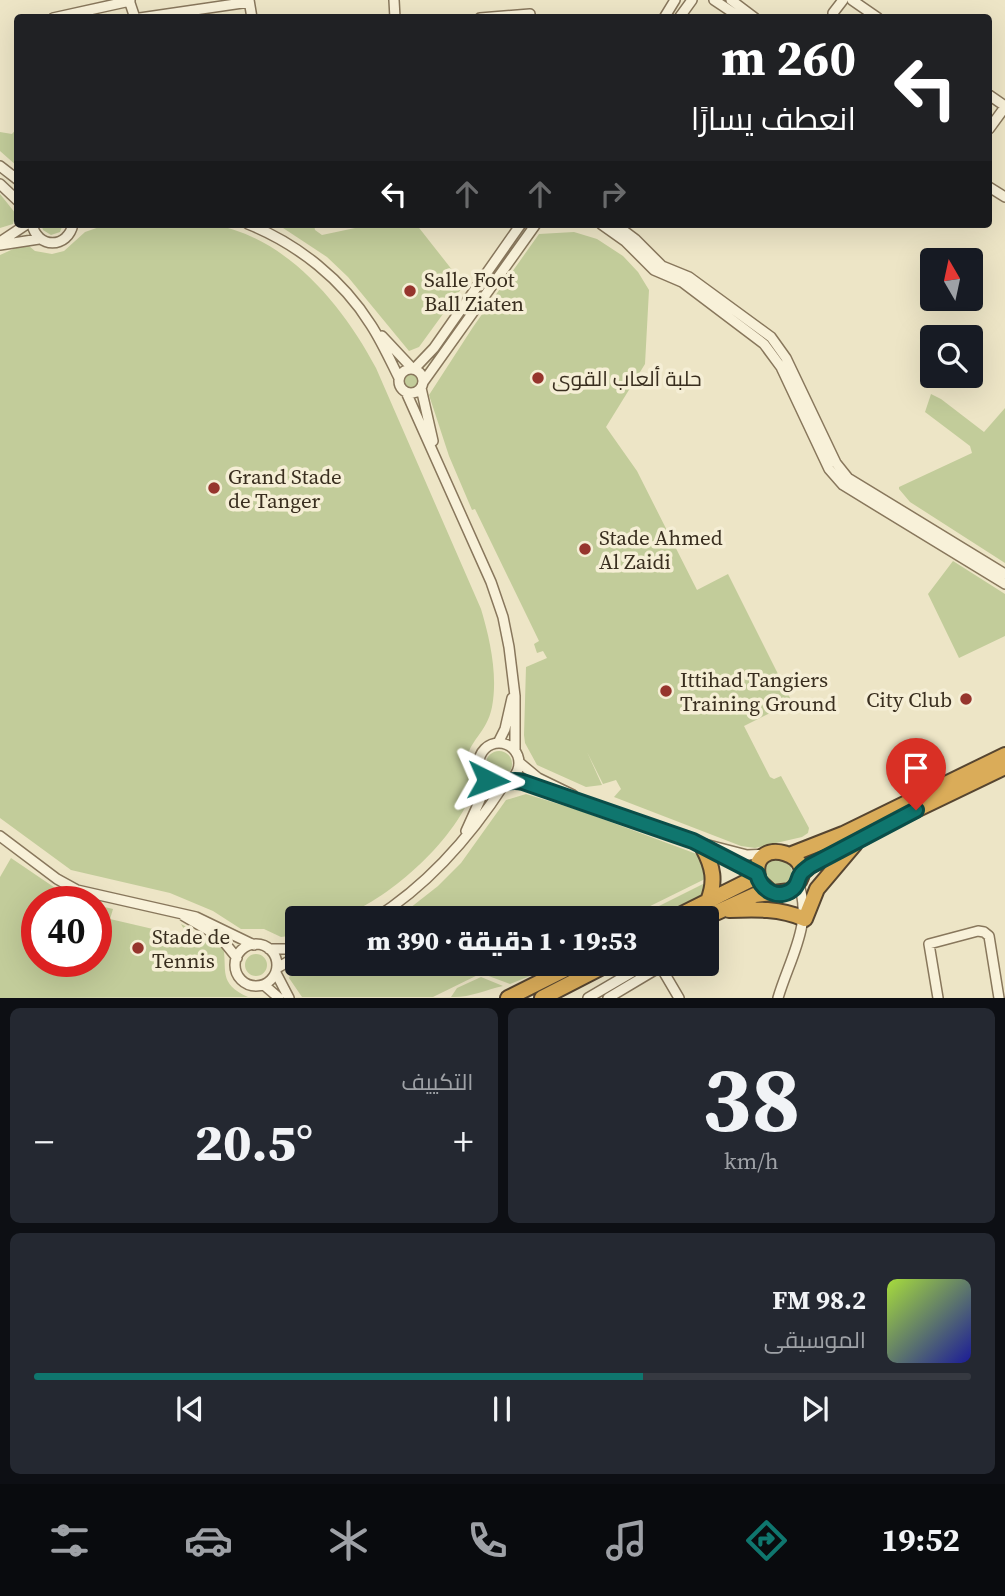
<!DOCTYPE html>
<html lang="ar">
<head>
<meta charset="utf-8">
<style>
	body { margin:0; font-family:"Source Serif 4",Cairo,serif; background:#242831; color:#f1f3f6; direction:rtl; height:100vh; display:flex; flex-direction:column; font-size:26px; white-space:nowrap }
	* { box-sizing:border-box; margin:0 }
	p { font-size:23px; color:#9ea1a6 }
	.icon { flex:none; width:38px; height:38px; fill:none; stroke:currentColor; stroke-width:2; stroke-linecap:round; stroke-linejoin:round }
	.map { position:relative; height:998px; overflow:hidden; direction:ltr }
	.sheet { display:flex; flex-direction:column; gap:10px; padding:10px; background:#0d0f14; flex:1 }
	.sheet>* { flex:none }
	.hud { position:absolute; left:14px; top:14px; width:978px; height:214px; border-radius:7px; box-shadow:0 7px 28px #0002; direction:rtl; background:#202124; color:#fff; overflow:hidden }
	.needle { width:46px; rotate:351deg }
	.fabs { position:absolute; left:920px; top:248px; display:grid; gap:14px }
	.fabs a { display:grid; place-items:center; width:63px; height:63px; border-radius:7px; background:#171b24; box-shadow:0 7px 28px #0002; font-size:35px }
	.speed { position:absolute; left:21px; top:886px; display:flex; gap:14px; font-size:35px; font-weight:700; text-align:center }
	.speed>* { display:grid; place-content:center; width:91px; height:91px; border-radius:50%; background:#171b24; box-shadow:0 7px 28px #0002; line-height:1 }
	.speed .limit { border:10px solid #d22; background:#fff; color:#111 }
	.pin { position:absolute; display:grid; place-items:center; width:60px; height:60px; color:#fff; margin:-72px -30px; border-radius:50% 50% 50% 0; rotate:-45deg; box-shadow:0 0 7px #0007 }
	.pin .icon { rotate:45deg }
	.me { position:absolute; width:77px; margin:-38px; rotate:93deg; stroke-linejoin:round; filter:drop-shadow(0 0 5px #0008) }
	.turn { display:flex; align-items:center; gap:24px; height:147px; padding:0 21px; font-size:32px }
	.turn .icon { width:91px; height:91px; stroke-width:2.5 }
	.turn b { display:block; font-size:49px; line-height:60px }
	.lanes { display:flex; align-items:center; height:66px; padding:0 21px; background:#0003; justify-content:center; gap:35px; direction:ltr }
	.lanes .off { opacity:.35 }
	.big { font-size:52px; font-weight:800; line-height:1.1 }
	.sheet .tile { flex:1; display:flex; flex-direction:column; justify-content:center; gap:10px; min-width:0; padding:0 24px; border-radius:10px; background:#242831 }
	.sheet .dial { align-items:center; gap:0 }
	.dial b { font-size:91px; line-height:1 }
	.song { display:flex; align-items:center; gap:21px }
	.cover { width:84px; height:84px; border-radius:10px; background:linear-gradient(135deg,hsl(80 70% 55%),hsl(240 70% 35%)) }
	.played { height:7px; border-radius:4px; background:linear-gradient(90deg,#0f766e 65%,#363941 65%) }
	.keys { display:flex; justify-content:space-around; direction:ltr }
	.heat { display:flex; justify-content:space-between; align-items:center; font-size:38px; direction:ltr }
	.sheet .tiles { flex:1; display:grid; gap:10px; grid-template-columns:1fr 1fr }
	.tile:last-child { grid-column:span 2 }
	.trip { position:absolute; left:285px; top:906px; width:434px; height:70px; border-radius:7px; background:#171b24; box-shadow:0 7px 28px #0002; font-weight:800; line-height:70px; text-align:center; direction:rtl }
	.tabs { display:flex; height:112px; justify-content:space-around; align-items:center; background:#090b0e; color:#9ea1a6 }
	.tabs .icon { width:49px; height:49px }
	.tabs .active { color:#0f766e }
	.tabs b { font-size:32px; color:#f1f3f6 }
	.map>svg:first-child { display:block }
</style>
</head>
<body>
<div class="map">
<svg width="1005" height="998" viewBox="0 0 1005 998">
	<rect width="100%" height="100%" fill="#ede5c6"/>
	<path fill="#c2cc9a" d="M17,128V166L0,151V132L12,134Z
		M0,194L16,214L13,224L0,228Z
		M41,224H63L60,232L51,235L43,230Z
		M108,224C138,224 181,220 210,224C286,236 342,304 376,368L481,609C490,639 498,675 492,707C485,743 453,744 475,786C456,839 394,896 341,917C329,922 310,919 298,919L297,935L281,937L264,929H241L213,911L170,893L71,870L0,818V255L20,246H29L35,251L52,254L64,251L85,232Z
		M277,224H314L315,230L322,235L374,224H416L464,285L419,347L409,351L348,277L327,257Z
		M574,232L597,239L623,256L638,272L649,290L645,364L606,427L637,471L697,590L728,574L792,702L744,726L770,777L774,779L781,776L809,828L808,833L802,837L755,848L741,846L614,797L621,789L616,780L603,784L587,752L602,785L586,787L537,765L525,743L524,735L526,667L547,658L543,651L537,653L534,644L539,641L475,509L472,510L449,456L429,395L473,327L539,234Z
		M403 381a9 9 0 1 1 18 0a9 9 0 1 1-18 0Z
		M931,394L941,399L984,432L1005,408V563L910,502L899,489V487L972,453L970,446L925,412Z
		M953,561L1005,594V636L959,658L928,594Z
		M486 764a13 13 0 1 1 26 0a13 13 0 1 1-26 0Z
		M526,794L581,811L702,856L707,878L624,919H396L438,886L461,863L506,800Z
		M11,858L67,896L65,901H37V961H96V905L113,909L110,919L183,936L185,931L181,924L223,946C228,970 217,983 248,997L0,998V877Z
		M764 873a14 14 0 1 1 28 0a14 14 0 1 1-28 0Z
		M707,882L704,897L659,919H633Z
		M245 965a11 11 0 1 1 22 0a11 11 0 1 1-22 0Z
		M306,964H504L490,969L433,997H302L289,978L292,972Z
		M517,964H558L557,969L535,974L510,984L486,975L494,970Z
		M481,977L503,986C485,990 469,998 451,997L457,988Z"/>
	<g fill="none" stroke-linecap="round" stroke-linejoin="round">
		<g stroke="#88775c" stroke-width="12">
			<path id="minor" d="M129,0L135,18
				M249,0L252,18
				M394,0L395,18
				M714,0L741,18
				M731,0L755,18
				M852,0L878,18
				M833,13L843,0
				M53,18L130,1
				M140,18L249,2
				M480,18L530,14
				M664,18L675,0
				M679,18L692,0
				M989,95L1005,106
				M989,129L1005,107
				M0,166L18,180
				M0,184L18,201
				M989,187L1005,197
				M32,224C37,249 68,249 73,224
				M248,224C298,244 343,280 371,325C382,342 390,360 399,378
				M601,224L625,241L654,270L682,282L764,344L781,367L829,469L843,485L1005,584
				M615,224L635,239L662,266L689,277L771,337L786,358L836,463L848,478L1005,574
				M0,242L27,224
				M0,245L39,239
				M382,336L412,368
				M399 381a12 12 0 1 1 24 0a12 12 0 1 1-24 0Z
				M414,369L434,348L521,224
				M424,381L536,224
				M421,388L433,441
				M406,392L491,582L503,617L509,647L515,696V751
				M479 763a20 20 0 1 1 40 0a20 20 0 1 1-40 0Z
				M498,743L505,729L512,698
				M520,763L538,778L573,795
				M512,779L693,841L747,855L767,854
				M466,831L480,800L484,776
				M0,836L57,879L77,890L196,917L254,945
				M709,850L757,874
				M184,916L220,937L237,958
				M374,919C428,885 471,836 505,783
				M235 965a21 21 0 1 1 42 0a21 21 0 1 1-42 0Z
				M269,949H298
				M659,964L679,998
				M277,968L298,956
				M276,973L289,998
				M264,985L279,998
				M588,998L646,964
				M608,998L660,967
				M778,998C789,960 814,922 798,883
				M938,998L929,944L978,931L984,932L989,936L999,998"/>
		</g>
		<g stroke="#564530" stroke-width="18">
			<path id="highway" d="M703,848C713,867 716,881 708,901
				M792,854L843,834L1005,755
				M801,874L810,866L893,821L1005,767
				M729,910C755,909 780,908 805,919L817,889L855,844
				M672,919L758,876
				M702,919L755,895L790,891C833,856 744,829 759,881L772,893
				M508,998L576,964
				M542,998L608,964"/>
		</g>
		<use href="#minor" stroke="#f8f1d9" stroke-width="9"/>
		<use href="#highway" stroke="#daac59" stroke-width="14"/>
	</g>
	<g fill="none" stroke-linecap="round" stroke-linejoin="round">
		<g stroke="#0a4d48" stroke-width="18">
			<path id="route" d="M488,780C502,787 507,778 523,782L693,841L757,874C761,890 778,901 793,889C799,884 797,879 801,874C801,873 809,867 810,866L916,810"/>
		</g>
		<use href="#route" stroke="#0f766e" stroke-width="12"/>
	</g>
	<g fill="#96352d" stroke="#f5eed5" stroke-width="2.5">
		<circle cx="410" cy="291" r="7"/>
		<circle cx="538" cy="378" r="7"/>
		<circle cx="214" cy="488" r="7"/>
		<circle cx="585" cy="549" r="7"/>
		<circle cx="666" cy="691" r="7"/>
		<circle cx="966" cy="699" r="7"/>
		<circle cx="138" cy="948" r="7"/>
	</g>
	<g text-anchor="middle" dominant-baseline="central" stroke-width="7" stroke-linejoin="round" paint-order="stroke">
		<g font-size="21" fill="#392e1f" stroke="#f5eed5" text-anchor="start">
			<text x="424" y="279">Salle Foot<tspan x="424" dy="24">Ball Ziaten</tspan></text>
			<text x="552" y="378">حلبة ألعاب القوى</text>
			<text x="228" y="476">Grand Stade<tspan x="228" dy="24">de Tanger</tspan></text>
			<text x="599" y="537">Stade Ahmed<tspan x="599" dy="24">Al Zaidi</tspan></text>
			<text x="680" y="679">Ittihad Tangiers<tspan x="680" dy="24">Training Ground</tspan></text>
			<text x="952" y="699" text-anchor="end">City Club</text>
			<text x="152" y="936">Stade de<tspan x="152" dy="24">Tennis</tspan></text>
		</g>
	</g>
</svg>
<div class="fabs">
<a><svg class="needle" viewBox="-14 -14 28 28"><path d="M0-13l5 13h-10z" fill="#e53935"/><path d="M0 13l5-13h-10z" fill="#9ea1a6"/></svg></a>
<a><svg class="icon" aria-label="search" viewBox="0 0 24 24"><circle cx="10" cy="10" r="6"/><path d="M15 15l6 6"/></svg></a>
</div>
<div class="speed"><div class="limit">40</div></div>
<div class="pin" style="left:916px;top:810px;background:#d93025"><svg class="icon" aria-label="arrive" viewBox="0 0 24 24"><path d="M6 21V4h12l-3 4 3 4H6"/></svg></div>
<svg class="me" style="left:488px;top:780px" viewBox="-20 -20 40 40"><path d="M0-17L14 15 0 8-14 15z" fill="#0f766e" stroke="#fff" stroke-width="4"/></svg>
<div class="trip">19:53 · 1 دقيقة · 390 m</div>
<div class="hud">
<div class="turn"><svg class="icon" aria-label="left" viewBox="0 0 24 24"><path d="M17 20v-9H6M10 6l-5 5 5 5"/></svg><div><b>260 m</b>انعطف يسارًا</div></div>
<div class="lanes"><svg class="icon" aria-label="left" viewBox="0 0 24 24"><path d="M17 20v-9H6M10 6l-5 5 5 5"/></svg><svg class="icon off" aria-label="ahead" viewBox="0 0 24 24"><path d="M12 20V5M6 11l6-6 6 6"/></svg><svg class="icon off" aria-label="ahead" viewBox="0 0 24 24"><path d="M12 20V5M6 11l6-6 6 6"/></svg><svg class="icon off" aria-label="right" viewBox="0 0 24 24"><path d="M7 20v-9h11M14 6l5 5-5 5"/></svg></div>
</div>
</div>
<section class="sheet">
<div class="tiles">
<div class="tile dial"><b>38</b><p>km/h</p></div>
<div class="tile"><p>التكييف</p>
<div class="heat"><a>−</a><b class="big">20.5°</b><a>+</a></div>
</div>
<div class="tile">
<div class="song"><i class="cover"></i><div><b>98.2 FM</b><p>الموسيقى</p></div></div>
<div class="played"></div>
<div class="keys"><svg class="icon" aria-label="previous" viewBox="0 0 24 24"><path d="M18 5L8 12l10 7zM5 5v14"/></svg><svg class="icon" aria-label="pause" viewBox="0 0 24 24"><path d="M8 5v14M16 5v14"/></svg><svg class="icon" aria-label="next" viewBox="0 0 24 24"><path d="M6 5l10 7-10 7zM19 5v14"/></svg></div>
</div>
</div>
</section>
<nav class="tabs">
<b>19:52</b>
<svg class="icon active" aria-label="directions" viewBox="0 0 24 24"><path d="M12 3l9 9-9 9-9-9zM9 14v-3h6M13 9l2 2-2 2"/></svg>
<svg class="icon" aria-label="music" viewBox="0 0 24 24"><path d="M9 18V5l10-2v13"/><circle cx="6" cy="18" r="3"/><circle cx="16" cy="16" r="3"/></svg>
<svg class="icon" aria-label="phone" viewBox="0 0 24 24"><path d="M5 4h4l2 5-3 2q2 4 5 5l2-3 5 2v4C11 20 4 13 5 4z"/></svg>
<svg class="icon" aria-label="climate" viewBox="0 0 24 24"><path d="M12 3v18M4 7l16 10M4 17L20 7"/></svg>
<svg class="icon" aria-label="car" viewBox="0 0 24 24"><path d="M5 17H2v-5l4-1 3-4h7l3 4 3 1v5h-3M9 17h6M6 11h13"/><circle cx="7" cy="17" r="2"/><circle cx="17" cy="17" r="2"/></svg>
<svg class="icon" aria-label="filters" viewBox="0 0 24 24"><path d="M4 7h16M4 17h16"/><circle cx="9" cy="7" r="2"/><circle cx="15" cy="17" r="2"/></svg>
</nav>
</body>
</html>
